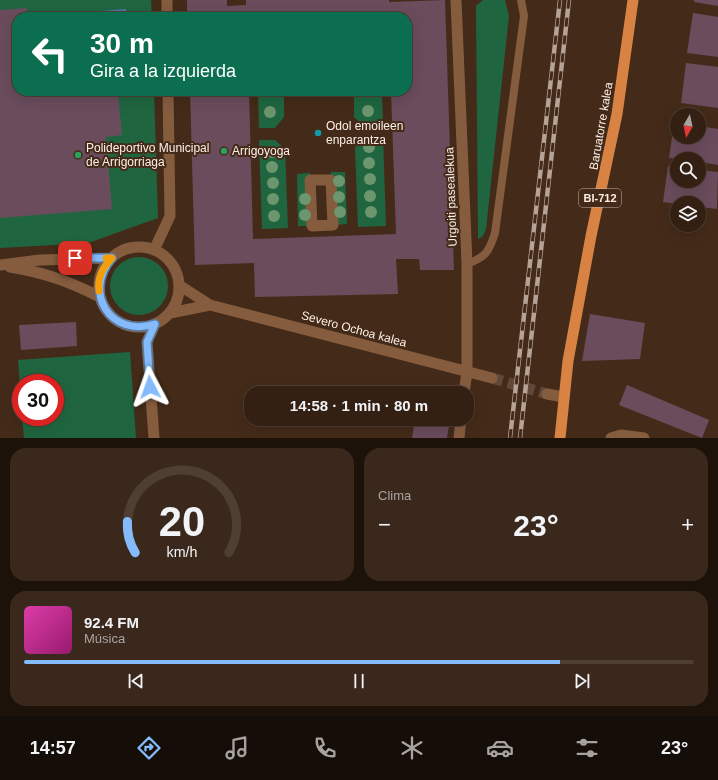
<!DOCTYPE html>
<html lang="es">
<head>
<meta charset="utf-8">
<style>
	body { margin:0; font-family:Arial,sans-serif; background:#3b281c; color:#f1f3f6; height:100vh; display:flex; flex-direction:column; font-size:15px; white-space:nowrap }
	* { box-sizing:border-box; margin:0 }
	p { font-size:13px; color:#a9a3a0 }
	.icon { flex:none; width:22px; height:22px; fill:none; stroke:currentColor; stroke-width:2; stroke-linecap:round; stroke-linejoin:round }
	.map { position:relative; height:438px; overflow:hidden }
	.details { display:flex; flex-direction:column; gap:10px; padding:10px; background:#1c120a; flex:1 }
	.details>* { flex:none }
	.guide { position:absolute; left:12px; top:12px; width:400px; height:84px; border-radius:16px; box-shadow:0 4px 16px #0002,0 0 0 1px #4e3e33; background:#0b6e4f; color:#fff; overflow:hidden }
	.needle { width:26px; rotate:189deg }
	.controls { position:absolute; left:670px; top:108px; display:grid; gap:8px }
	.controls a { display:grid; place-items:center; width:36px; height:36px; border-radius:50%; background:#332013; box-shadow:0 4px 16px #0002,0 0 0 1px #4e3e33; font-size:20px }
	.speed { position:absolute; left:12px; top:374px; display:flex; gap:8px; font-size:20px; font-weight:700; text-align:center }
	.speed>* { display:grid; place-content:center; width:52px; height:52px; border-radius:50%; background:#332013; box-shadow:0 4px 16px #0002,0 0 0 1px #4e3e33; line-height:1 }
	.speed .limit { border:6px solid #d22; background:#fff; color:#111 }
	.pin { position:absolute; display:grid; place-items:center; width:34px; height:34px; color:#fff; margin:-17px; border-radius:8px; box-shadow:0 2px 6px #0006 }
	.me { position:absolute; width:44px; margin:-22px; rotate:356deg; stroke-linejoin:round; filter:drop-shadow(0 0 3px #0008) }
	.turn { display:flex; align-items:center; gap:14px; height:84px; padding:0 12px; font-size:18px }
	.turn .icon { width:52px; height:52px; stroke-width:2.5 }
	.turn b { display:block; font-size:28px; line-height:34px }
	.big { font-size:30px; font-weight:700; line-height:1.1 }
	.details .tile { flex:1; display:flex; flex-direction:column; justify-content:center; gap:6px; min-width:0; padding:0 14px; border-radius:16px; background:#3b281c }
	.details .dial { align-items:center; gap:0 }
	.dial svg { height:104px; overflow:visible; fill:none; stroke:#4e3e33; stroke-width:7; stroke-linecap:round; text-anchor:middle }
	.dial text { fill:#f1f3f6; stroke:none }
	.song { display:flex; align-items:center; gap:12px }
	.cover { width:48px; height:48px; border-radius:6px; background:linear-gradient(135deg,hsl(320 70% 55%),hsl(320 70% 35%)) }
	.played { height:4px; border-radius:2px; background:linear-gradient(90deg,#85bbfb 80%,#4e3e33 80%) }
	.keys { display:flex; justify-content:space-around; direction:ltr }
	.heat { display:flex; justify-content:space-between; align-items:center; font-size:22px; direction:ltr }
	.details .tiles { flex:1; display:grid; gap:10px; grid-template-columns:1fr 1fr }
	.tile:last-child { grid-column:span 2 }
	.trip { position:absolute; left:244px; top:386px; width:230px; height:40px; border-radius:16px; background:#332013; box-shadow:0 4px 16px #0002,0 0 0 1px #4e3e33; font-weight:700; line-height:40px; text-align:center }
	.dock { display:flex; height:64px; justify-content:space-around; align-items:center; background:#140d08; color:#a9a3a0 }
	.dock .icon { width:28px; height:28px }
	.dock .on { color:#85bbfb }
	.dock b { font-size:18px; color:#f1f3f6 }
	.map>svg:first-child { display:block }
</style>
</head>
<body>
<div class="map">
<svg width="718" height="438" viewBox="0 0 718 438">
	<rect width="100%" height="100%" fill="#442b19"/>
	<path fill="#1f6640" d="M0,0H151L152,17H17V91H154L158,218L88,243L0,248Z
		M483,0H505L509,16L486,229L483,236L478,239L476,6Z
		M258,91H284V117L275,128H259Z
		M354,91H382L383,127H365L354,117Z
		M364,137H383L386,226L358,227L355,148Z
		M259,140H275L285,149L288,228L262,229Z
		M331,172H345L347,224L333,225Z
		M310,173L312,226H298L297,174Z
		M110 286a29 29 0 1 1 58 0a29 29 0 1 1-58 0Z
		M130,352L136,438H24L22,417H55V383H21V396L18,360Z"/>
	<path fill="#4c77ab" d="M126,9V17H75L74,13Z"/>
	<path fill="#6a4c5d" d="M187,0H227V6L246,5V0H389V2L445,0L454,270H420L419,259H396L398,294L255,297L254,263L195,265L190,91H249L253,239L396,234L391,91H407V17H187Z
		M694,0H718V6L694,2Z
		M27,8L28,17H17V91H73V94L118,91L122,135L106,137L112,209L0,218V10Z
		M693,13L718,17V57L687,53Z
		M686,63L718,67V108L681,103Z
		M674,123H677V137H699V126L718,129V165L699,162V159L669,158Z
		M668,166L677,167V181H699V170L718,172L717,209L699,207V203L677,204L663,202Z
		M590,314L645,323L640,359L582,361Z
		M76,322L77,346L21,350L19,325Z
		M627,385L709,420L702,438L619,405Z
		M419,388L452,392V393H418Z
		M415,419H450L447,438H412Z"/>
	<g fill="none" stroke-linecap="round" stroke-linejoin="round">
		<path stroke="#604838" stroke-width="11" stroke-dasharray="11 5.5" stroke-linecap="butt" d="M492,378L547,394"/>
		<path stroke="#865c3f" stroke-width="8" d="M467,264C486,257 489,252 495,233L524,16L521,0"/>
		<path stroke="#865c3f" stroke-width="11" d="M310,180H331L333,225L312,226Z"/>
		<path stroke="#865c3f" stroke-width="11" d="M167,0V17
			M456,0L467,264V372L464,393
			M99 287a40 40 0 1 1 80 0a40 40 0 1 1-80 0Z
			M154,250L170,216L168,91
			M0,265L40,260L112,258
			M10,267C46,273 68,281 100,297
			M179,285L210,305L492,378
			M170,313L210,305
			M547,394L564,397
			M154,438L147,342L155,324
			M459,438L461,419
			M611,438L621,435L644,438"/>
		<path stroke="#d88343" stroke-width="11" d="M560,438L568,361L591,236L617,114L633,0"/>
		<g stroke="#b5a397" stroke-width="4.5">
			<path id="rail" d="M510,438L560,0
				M520,438L569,0"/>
		</g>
		<use href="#rail" stroke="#442b19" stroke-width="3" stroke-dasharray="9" stroke-linecap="butt"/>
	</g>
	<g fill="#6c966d">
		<circle cx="368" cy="111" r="6"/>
		<circle cx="270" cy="112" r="6"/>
		<circle cx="369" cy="147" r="6"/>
		<circle cx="272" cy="152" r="6"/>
		<circle cx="369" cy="163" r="6"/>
		<circle cx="272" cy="167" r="6"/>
		<circle cx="370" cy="179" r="6"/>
		<circle cx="339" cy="181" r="6"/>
		<circle cx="273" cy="183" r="6"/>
		<circle cx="370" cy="196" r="6"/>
		<circle cx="339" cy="197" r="6"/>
		<circle cx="273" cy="199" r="6"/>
		<circle cx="305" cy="199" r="6"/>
		<circle cx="340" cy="212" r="6"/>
		<circle cx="371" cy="212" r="6"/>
		<circle cx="305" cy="215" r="6"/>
		<circle cx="274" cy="216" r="6"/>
	</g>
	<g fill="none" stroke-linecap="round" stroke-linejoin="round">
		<g stroke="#567aa3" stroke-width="10">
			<path id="route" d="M75,258H112C82,293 111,338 155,324L147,342L150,387"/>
		</g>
		<use href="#route" stroke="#85bbfb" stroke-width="7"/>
		<path stroke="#f59e0b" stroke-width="7" d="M99,291C97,278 103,267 112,258H106"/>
	</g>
	<circle fill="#0f9aa8" stroke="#442b19" stroke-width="1.5" cx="318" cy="133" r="4"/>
	<g fill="#2e9e5b" stroke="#442b19" stroke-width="1.5">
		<circle cx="224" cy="151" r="4"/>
		<circle cx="78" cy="155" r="4"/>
	</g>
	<g text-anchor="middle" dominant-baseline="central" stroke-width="4" stroke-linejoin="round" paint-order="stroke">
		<rect fill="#442b19" stroke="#c6b4a8" stroke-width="1" x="579" y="189" width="42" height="18" rx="3"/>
		<g font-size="11" font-weight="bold" fill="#fdefe6">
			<text x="600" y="198">BI-712</text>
		</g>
		<g font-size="12" fill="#fdefe6" stroke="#442b19" text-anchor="start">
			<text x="326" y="126">Odol emoileen<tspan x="326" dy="14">enparantza</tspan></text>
			<text x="86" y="148">Polideportivo Municipal<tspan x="86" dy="14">de Arrigorriaga</tspan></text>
			<text x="232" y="151">Arrigoyoga</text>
		</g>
		<g font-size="12" fill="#fdefe6" stroke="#442b19">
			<text transform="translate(601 126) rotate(-80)">Baruatorre kalea</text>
			<text transform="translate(451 197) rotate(-92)">Urgoiti pasealekua</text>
			<text transform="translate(354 329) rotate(15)">Severo Ochoa kalea</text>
		</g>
	</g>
</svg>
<div class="controls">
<a><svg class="needle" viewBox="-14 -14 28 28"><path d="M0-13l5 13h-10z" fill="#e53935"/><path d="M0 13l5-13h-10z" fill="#a9a3a0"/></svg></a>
<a><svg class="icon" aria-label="search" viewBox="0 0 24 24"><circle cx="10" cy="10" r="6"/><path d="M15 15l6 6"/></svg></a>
<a><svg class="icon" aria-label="layers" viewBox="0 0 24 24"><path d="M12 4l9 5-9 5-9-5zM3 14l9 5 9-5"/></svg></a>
</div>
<div class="speed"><div class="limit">30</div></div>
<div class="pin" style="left:75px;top:258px;background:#d93025"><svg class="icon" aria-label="arrive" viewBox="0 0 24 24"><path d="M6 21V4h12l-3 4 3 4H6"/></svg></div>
<svg class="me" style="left:150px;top:387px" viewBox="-20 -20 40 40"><path d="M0-17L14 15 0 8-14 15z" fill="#85bbfb" stroke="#fff" stroke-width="4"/></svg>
<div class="trip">14:58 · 1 min · 80 m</div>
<div class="guide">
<div class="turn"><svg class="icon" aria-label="left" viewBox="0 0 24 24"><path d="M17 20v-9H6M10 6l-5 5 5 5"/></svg><div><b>30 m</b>Gira a la izquierda</div></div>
</div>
</div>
<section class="details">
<div class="tiles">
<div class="tile dial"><svg viewBox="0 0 100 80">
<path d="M14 69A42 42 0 1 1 86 69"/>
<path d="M14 69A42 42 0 0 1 8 45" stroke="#85bbfb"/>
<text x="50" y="56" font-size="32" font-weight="700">20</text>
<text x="50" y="72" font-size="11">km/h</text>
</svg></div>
<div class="tile"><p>Clima</p>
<div class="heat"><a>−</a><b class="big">23°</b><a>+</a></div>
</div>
<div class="tile">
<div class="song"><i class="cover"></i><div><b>92.4 FM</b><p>Música</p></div></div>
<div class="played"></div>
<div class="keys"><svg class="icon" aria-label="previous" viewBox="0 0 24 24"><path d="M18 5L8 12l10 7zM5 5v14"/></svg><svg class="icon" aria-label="pause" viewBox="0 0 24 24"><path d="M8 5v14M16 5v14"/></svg><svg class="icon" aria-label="next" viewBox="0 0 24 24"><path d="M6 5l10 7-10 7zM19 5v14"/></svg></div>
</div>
</div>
</section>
<nav class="dock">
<b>14:57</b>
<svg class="icon on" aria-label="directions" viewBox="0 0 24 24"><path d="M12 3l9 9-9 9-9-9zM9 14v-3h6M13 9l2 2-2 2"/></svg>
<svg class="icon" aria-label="music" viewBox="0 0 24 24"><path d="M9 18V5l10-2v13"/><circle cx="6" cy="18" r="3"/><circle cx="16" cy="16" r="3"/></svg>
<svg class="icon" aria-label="phone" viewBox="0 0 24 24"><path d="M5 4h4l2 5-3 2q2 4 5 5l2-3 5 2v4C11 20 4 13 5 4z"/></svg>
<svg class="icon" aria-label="climate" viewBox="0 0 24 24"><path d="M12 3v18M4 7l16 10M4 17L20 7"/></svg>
<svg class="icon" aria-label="car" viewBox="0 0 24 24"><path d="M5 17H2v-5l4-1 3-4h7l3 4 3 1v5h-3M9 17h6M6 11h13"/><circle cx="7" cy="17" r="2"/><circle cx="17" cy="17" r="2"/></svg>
<svg class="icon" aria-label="filters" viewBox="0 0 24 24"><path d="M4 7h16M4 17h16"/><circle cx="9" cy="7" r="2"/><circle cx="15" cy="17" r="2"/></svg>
<b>23°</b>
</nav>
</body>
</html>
